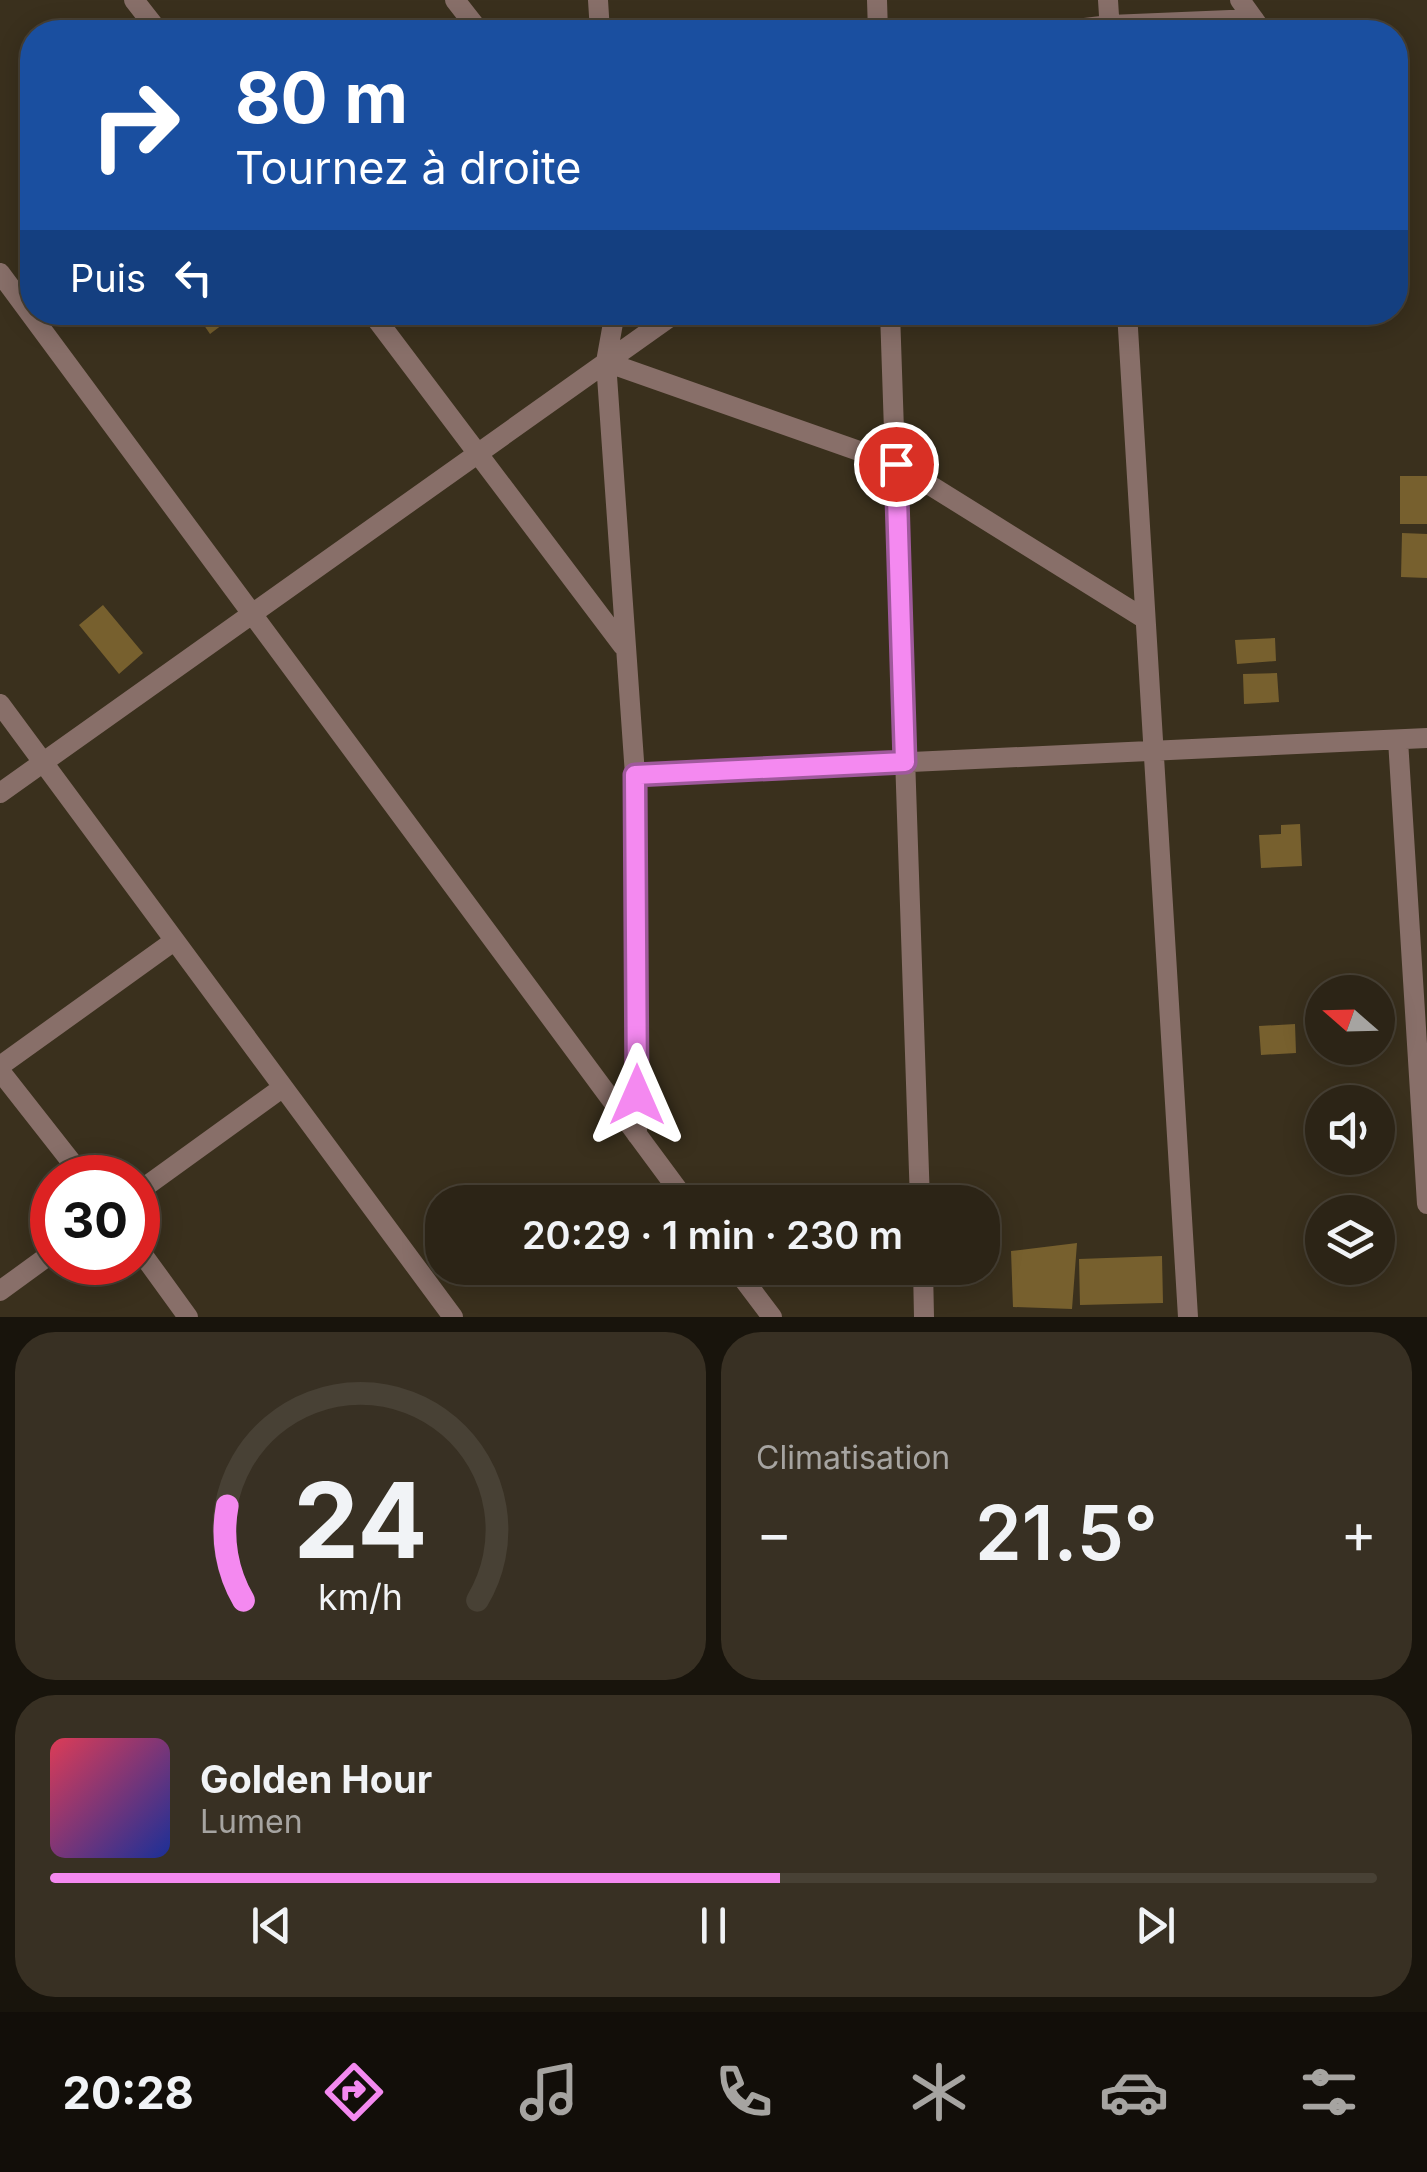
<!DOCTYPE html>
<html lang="fr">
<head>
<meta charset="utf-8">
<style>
	body { margin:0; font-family:Inter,sans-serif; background:#383023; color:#f1f3f6; height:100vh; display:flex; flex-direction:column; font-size:38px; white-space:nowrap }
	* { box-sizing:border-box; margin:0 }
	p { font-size:32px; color:#a6a4a1 }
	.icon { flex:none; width:55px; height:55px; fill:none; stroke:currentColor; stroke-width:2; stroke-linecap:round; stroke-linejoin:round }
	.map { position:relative; height:1317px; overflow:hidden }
	.sheet { display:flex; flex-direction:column; gap:15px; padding:15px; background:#18140c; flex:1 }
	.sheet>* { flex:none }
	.banner { position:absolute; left:20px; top:20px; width:1388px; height:305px; border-radius:40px; box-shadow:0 5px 25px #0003,0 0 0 2px #484135; background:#1a4fa0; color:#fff; overflow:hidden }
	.needle { width:65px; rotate:290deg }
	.tools { position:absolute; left:1305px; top:975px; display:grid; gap:20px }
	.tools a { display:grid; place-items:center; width:90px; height:90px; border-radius:50%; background:#2c2416; box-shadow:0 5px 25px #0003,0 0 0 2px #484135; font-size:50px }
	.speed { position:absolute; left:30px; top:1155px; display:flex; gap:20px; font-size:50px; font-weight:700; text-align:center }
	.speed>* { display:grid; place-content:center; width:130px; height:130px; border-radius:50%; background:#2c2416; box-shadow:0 5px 25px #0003,0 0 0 2px #484135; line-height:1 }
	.speed .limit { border:15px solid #d22; background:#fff; color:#111 }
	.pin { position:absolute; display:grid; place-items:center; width:85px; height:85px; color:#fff; margin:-42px; border:5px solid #fff; border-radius:50%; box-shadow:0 2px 10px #0007 }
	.me { position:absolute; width:110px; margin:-55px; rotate:0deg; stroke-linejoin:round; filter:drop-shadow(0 0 8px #0008) }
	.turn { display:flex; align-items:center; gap:35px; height:210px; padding:0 50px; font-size:45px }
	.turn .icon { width:130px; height:130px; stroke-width:2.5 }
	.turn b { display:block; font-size:70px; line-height:85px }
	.then { display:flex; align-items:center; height:95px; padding:0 50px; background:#0003; gap:20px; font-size:38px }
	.big { font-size:75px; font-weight:600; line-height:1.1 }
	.sheet .card { flex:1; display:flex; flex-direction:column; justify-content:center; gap:15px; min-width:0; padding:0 35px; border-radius:40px; background:#383023 }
	.sheet .dial { align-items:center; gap:0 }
	.dial svg { height:260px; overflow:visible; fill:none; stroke:#484135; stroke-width:7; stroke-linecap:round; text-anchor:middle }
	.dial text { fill:#f1f3f6; stroke:none }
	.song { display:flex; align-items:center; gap:30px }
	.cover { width:120px; height:120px; border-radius:15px; background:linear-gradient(135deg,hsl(350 70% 55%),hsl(230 70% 35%)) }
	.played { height:10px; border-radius:5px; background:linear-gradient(90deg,#f489f0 55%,#484135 55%) }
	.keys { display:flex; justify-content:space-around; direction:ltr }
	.heat { display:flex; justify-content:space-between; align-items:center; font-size:55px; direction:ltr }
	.sheet .tiles { flex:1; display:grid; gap:15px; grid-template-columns:1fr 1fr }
	.card:last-child { grid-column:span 2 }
	.trip { position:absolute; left:425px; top:1185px; width:575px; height:100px; border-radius:40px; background:#2c2416; box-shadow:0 5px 25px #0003,0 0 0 2px #484135; font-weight:600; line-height:100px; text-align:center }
	.dock { display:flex; height:160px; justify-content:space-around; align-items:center; background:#120e09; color:#a6a4a1 }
	.dock .icon { width:70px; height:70px }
	.dock .selected { color:#f489f0 }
	.dock b { font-size:45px; color:#f1f3f6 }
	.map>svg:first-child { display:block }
</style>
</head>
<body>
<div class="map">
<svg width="1427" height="1317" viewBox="0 0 1427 1317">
	<rect width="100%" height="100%" fill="#3a301d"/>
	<path fill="#77602e" d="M195,312H239L210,334Z
		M1400,476H1427V524H1400Z
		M1402,533L1427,534V578L1401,577Z
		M103,605L143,653L119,674L79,625Z
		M1275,638L1276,661L1237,664L1235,640Z
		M1277,673L1279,702L1244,704L1243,674Z
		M1300,824L1302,866L1261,868L1259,835L1281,834V825Z
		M1295,1024L1296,1053L1261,1055L1259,1026Z
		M1077,1243L1072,1309L1013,1307L1011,1251Z
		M1162,1256L1163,1303L1080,1305L1079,1259Z"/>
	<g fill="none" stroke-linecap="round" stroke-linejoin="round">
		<path stroke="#886f69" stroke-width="20" d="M134,0L159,32
			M455,0L480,32
			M598,0L600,32
			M877,0L878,32
			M1108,0L1110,32
			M1240,0L1263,32
			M1051,32L1110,25L1254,19
			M0,273L687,1202
			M371,312L623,646
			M615,312L606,362L635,775L637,1135
			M890,312L920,1202
			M1127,312L1188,1317
			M606,362L896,464L1145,619
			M0,704L453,1317
			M1398,740L1427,1204
			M635,775L1427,738
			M0,793L677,312
			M0,1066L174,941
			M0,1071L84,1178
			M138,1192L282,1088
			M138,1248L188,1317
			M735,1268L772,1317
			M923,1268L924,1317
			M0,1291L52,1253"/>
	</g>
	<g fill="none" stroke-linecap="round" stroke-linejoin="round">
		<g stroke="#9f599c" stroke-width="25">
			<path id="route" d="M637,1095L635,775L905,762L896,464"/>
		</g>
		<use href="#route" stroke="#f489f0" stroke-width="18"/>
	</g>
</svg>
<div class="tools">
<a><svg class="needle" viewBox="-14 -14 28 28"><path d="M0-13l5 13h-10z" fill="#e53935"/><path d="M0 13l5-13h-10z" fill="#a6a4a1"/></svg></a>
<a><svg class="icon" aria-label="sound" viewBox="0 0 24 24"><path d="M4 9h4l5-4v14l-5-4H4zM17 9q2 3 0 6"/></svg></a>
<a><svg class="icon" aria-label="layers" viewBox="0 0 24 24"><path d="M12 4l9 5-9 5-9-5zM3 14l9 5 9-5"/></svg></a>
</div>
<div class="speed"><div class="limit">30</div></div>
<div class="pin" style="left:896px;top:464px;background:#d93025"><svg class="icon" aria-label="arrive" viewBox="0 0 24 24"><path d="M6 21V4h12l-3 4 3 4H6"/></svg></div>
<svg class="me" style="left:637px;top:1095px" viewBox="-20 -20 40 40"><path d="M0-17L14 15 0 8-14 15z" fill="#f489f0" stroke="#fff" stroke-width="4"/></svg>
<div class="trip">20:29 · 1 min · 230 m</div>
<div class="banner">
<div class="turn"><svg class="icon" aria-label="right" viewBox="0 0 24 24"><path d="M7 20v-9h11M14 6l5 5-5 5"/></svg><div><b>80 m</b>Tournez à droite</div></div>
<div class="then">Puis<svg class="icon" aria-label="left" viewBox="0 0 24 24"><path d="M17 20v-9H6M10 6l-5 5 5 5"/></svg></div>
</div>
</div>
<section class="sheet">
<div class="tiles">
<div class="card dial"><svg viewBox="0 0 100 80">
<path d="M14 69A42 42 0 1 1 86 69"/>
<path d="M14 69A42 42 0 0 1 9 40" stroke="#f489f0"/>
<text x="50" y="56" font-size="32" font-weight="700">24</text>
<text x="50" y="72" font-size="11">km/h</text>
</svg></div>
<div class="card"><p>Climatisation</p>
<div class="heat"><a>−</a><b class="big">21.5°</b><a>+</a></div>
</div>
<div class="card">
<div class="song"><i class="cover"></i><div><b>Golden Hour</b><p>Lumen</p></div></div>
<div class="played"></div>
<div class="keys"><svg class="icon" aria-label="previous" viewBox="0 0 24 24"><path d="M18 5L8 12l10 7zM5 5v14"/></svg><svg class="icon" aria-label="pause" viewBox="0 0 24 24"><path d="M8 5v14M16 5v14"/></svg><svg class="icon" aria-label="next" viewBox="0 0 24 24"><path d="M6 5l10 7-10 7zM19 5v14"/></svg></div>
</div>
</div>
</section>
<nav class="dock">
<b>20:28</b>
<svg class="icon selected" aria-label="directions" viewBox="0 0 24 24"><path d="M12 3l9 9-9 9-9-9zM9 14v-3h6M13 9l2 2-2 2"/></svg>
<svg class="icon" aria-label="music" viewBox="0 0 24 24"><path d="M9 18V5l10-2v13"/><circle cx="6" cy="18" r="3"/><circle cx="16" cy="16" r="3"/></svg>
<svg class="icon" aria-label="phone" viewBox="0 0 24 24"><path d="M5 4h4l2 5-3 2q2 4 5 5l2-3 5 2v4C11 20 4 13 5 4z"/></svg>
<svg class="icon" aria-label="climate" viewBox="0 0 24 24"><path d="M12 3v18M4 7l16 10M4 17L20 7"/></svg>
<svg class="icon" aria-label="car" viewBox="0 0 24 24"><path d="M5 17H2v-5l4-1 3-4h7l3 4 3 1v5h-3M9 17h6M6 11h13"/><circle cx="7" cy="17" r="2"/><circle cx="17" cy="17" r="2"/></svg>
<svg class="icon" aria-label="filters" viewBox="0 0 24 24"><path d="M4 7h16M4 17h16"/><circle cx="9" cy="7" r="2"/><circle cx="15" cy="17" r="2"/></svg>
</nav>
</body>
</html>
